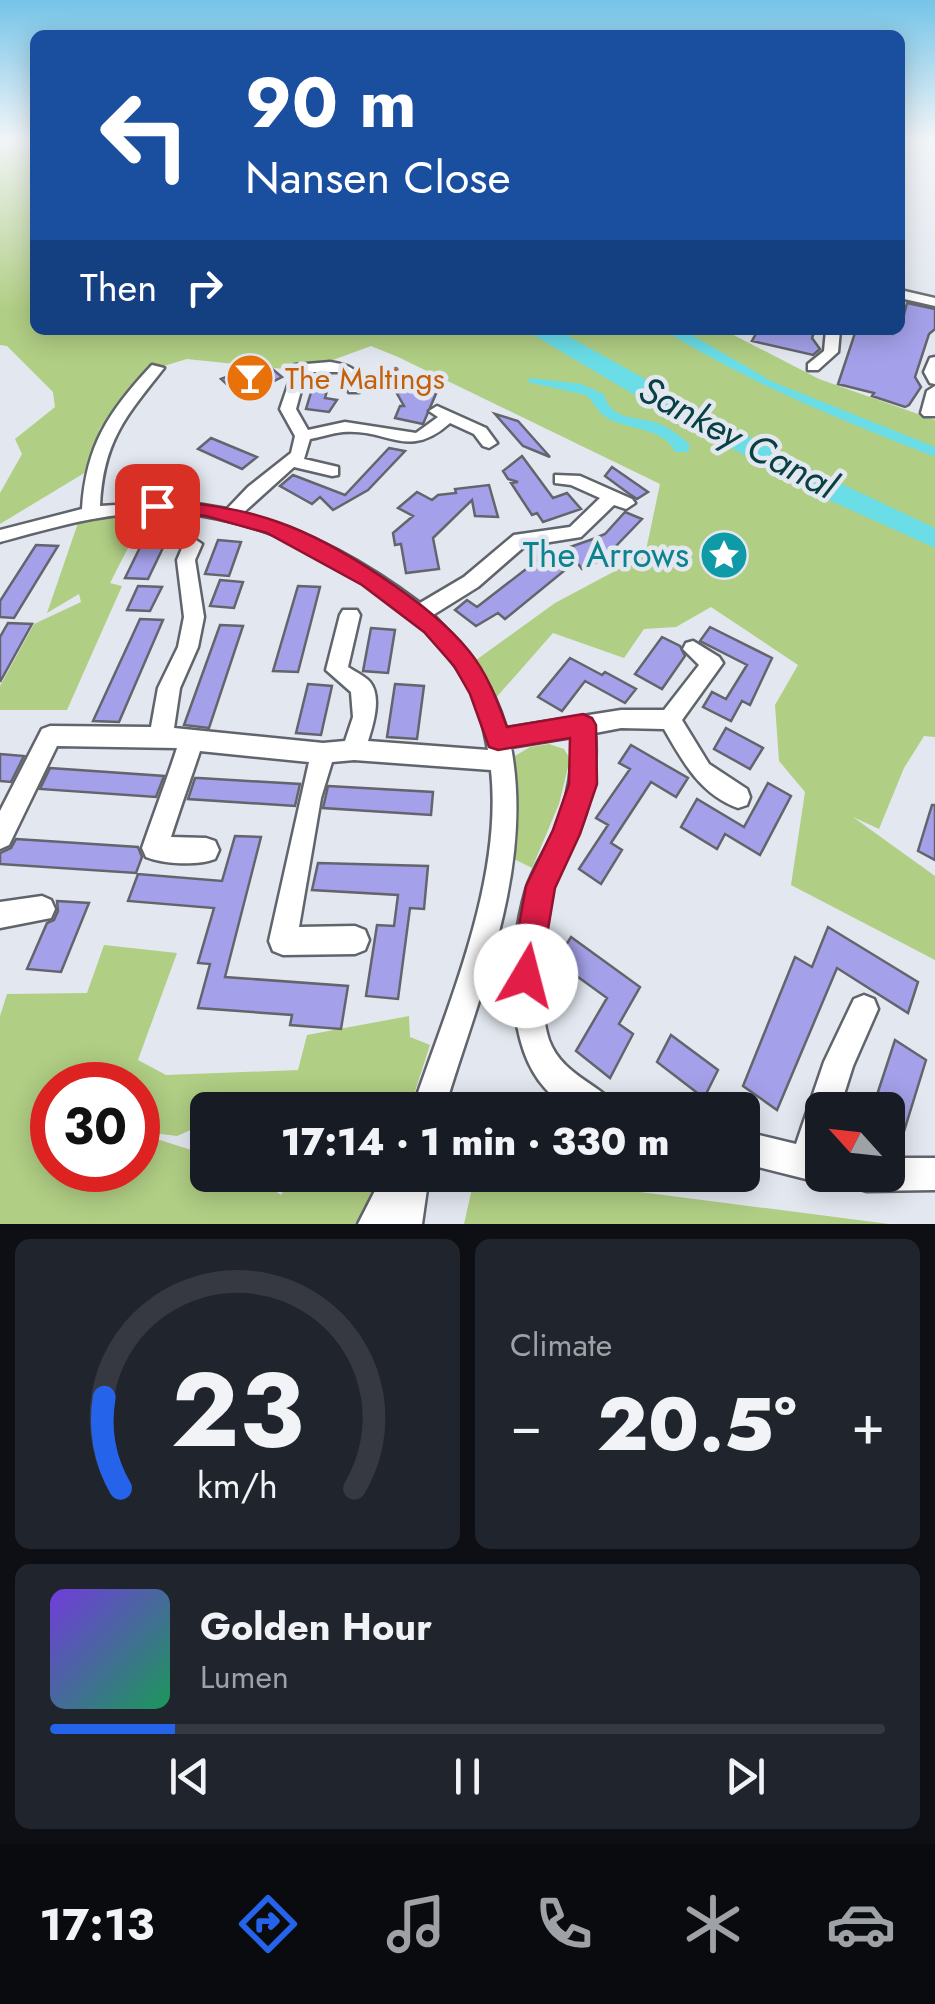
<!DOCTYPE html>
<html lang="en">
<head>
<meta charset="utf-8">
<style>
	body { margin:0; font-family:Jost,sans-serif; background:#20242c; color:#f1f3f6; height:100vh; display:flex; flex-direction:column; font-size:38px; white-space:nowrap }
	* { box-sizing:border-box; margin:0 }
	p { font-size:32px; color:#9ea1a6 }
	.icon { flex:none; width:55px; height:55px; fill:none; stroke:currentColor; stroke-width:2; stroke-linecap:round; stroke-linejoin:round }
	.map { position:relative; height:1224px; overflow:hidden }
	.drawer { display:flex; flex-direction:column; gap:15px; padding:15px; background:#0d0f14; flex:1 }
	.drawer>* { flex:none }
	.top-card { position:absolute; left:30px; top:30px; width:875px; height:305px; border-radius:15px; box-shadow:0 5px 25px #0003; background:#1a4fa0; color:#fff; overflow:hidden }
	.needle { width:65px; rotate:297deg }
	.fabs { position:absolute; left:805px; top:1092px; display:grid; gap:20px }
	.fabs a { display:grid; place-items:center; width:100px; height:100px; border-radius:15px; background:#171b24; box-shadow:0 5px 25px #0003; font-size:50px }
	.speed { position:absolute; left:30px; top:1062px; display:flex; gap:20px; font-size:50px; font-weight:700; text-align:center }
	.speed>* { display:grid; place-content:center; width:130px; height:130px; border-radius:50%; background:#171b24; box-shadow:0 5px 25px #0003; line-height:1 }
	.speed .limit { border:15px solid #d22; background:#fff; color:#111 }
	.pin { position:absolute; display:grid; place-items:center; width:85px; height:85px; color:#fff; margin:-42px; border-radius:20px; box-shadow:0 5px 15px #0006 }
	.me { position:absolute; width:110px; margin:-55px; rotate:8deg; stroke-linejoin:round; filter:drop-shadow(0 0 8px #0008) }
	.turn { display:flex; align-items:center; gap:35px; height:210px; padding:0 50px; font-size:45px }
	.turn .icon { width:130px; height:130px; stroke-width:2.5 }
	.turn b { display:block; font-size:70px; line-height:85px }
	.then { display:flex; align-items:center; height:95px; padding:0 50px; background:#0003; gap:20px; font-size:38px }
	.big { font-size:75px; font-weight:800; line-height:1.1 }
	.drawer .card { flex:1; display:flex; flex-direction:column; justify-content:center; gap:15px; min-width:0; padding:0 35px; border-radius:15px; background:#20242c }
	.drawer .dial { align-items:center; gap:0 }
	.dial svg { height:260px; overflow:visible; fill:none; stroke:#363941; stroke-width:7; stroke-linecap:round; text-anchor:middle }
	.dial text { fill:#f1f3f6; stroke:none }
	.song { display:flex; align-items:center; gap:30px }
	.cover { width:120px; height:120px; border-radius:15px; background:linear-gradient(135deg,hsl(260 70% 55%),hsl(150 70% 35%)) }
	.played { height:10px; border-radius:5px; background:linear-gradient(90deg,#2563eb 15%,#363941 15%) }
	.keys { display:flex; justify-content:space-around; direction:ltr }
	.heat { display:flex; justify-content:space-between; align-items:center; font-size:55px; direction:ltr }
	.drawer .tiles { flex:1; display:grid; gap:15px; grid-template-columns:1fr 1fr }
	.card:last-child { grid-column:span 2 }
	.trip { position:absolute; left:190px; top:1092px; width:570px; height:100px; border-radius:15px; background:#171b24; box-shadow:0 5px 25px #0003; font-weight:800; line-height:100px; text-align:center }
	.menu { display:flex; height:160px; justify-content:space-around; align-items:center; background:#090b0e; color:#9ea1a6 }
	.menu .icon { width:70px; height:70px }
	.menu .selected { color:#2563eb }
	.menu b { font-size:45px; color:#f1f3f6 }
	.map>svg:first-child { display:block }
</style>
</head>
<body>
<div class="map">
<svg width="935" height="1224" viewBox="0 0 935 1224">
	<rect width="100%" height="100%" fill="#e3e8f0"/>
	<path fill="#b0ce84" d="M0,140H35V330H724L819,379L935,420V737L924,736L904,768L879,829L853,817L935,876V960L791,885L805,792L779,761L775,705L798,665L711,607L676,627L644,629L624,658L553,633L487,708L465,668L555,603L645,555L660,484L398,357L371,346L303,371L187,359L157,368L130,392L100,428L86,472L0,524V493L22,454L15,439L55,407L53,392L7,346L0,345Z
		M106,517H144L110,583L122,586L67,710H0V686L34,624L81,602L79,594L47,613L79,520Z
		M549,744L564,749L570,759L559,804L532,868L514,859L518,820L515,756L530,747Z
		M104,945L177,953L138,1060L166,1075L298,1070L307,1035L409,1016L410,1037L430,1045L409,1110H208L207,1123L177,1136L138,1131V1085H52V1170H138V1133L207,1155L208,1175H252L281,1195L293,1175H385L355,1224H0V1016L7,994L87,993Z
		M475,1175H509L889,1224H464Z"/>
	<path fill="#6adde7" d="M525,330H557L793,461L935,528V548L831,501L665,413Z
		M664,330H683L773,382L935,447V457C842,420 750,384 664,330Z
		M531,378L581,384L604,394C611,421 635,416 657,423C667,426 684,438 690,445L688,452H675C665,428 630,430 609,419C597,413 595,403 586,395L527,382Z"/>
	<path fill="#a4a1ea" stroke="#64646c" stroke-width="2.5" d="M907,303L935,309V329L929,334L915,377L921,387L909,405L905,407L872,396L874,393L838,384L856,330L893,334L900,330Z
		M758,330H815L812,338L820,349L813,355L752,341Z
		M256,365L263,371L271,368L282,377L254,391L250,387L233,390L221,379L234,374L232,371Z
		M397,366L406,380L438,389L423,424L395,418L400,406H404L383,369Z
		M316,376L331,377L325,398L337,400L329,412L306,409Z
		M495,414L518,421L550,457L523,446Z
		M211,438L257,457L242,469L198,449Z
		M389,448L405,451L368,490L333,510L320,497L312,504L280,486L293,475L345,495Z
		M522,456L553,498L567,493L581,509L543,522L537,513L532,515L511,483L518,482L508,479L503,471Z
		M612,467L648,492L637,499L628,493L605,476Z
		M489,485L498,517L475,516L472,500L433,538L439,569L406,573L401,544L395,545L393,533L413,516L398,508L417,492L432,500L438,495L456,493L455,489Z
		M625,512L642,519L617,545L622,551L582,569L576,561L505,619L498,613L476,626L455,610L467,600L477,607L539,559L530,553L538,548L553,553L593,539L605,534Z
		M148,531L170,533L148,579L125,578Z
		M218,540L241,542L229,576L205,574Z
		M36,545L58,546L14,618L0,617V601Z
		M220,580L243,582L234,608L210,606Z
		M138,586L162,587L150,611L127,610Z
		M298,586L320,587L298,672L273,671Z
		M140,619L163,620L119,722L93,721Z
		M8,623L32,624L0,682V637Z
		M220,625L243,626L209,728L184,725Z
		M710,627L772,658L750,705L742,701L731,721L703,707L712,692L726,699L747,665L700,641Z
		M371,628L395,630L388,673L363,671Z
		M662,637L680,646L685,656L662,689L635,674Z
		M570,658L602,675L605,672L636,689L625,703L585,681L562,711L538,697Z
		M308,684L332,686L321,735L296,733Z
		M395,684L424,686L417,739L387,737Z
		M726,728L763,748L750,769L714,749Z
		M631,745L688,778L676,797L651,782L611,843L622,850L601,884L579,869L608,825L596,818L630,769L619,763Z
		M0,754L24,756L11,782L0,781Z
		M50,768L164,776L156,797L40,789Z
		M195,778H199L300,784L295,806L188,799Z
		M768,783L791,796L760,855L725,834L717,849L681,827L697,799L744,827Z
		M328,786L433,792L431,815L323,808Z
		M932,805H935V860L918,851Z
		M235,836L261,837L225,977L348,986L341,1029L290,1025L292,1015L198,1008L210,964L198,963L214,908L128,901L138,874L222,881Z
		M16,839L138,847L142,857L136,873L0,864V853L11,848Z
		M318,863L428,866L424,909L410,908L398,999L366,996L377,925L394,926L398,895L312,890Z
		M57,901L89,903L61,972L27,969L47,923L54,920L58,911Z
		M828,927L918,982L908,1013L837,968L777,1110L743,1086L795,957L812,967Z
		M571,937L640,987L619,1024L633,1034L610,1078L576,1051L607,998L556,961Z
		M671,1035L718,1070L704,1098L657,1062Z
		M895,1040L926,1060L901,1141L888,1131V1110H872Z"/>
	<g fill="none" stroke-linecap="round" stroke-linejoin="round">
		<g stroke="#60646b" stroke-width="5">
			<path id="minor" d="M900,290L935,298V306L900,298Z
				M826,330H840L838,352L818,370H808V364L824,351Z
				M935,357V384L930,383L924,372L930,358Z
				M330,362C349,365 360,368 361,389L359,392H349L346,377L340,372H306L296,409L308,430L345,422L416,433L438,417L429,411L437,406L486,428L497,443L489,448L483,446L474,434L450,423C408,461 388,428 343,432C332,433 321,437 310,439L304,459L338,467V475L332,476L294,467L243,513C308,530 366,562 420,603L464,577L514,535L570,527L600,498L571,485L555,483V475L580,476L632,499L635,503L626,509L614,505L581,537L525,546L478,587L433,615C466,648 493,682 506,728L621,710H664L699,665L683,649L686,643L693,641L719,657L723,663L682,720L709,764L747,789L750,797L747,805L738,808C700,794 683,762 664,729L621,728L595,733C598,772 590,810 573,845C567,859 558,872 553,887C542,922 537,1005 549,1040C563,1078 606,1085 617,1110C603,1110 583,1114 570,1110C564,1108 557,1100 552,1095C502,1051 509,948 526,890C533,867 547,849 556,827C568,799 573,767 572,737L511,747C534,870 479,994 444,1110H412C447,1006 503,882 491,770L354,760L332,762L321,798L299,927L355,926L365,930L369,940L365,950L355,954L283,955L273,951L269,941L309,762L200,751C190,781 181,806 171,837L206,838L215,841L219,850L215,859C197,866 164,864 146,857L142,848C154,813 166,782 177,748L57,746L9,845L0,849V811L42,729L50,726L151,727L158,688L178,647L184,617L177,560L186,539L193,538L202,544L195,560L204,617L198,647L180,688L174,728L323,743L345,741L353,717L351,692L326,670L340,615L343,610H357L360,615L348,667C354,671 365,676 370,682C382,697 373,725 368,741L488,750C484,728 479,704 467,684C411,591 289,523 180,513C119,508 58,526 0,542V530L82,509C86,445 109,411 152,365L164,368C126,416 103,441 100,506L179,501L227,509L248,487L291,453L295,436L280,409L295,365Z
				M935,386V416H924L921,413L927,391Z
				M42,896L51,900L55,909L51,918L0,928V902Z
				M864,995L874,999L878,1009L853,1066L839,1110H822V1175H835L833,1178L822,1183L742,1163V1131L796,1144L824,1062L854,999Z
				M888,1158H935V1190L866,1191L854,1187L850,1175H888Z
				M383,1175H429L422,1224H358Z"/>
		</g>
		<use href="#minor" fill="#fff" fill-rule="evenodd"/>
	</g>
	<linearGradient id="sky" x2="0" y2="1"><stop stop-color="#75c4e8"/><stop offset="0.45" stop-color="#f2f5f8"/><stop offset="1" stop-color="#f2f5f8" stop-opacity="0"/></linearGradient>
	<rect width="935" height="311" fill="url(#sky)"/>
	<path fill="#e11d48" stroke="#92132f" stroke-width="2.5" d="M157,500C198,503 239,508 278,522C336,542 431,604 469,651C487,673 497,700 507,727L583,714L592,718L596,725L597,784L580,834L555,888L538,988L526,992L515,988L510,976L526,886L553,830L569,784L570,738L498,750L489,747L470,694L454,666L424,632L362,585L267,533L206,516L150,511V502Z"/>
	<defs>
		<g id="bar-disc" transform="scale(2.5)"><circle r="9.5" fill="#e8710a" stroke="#e3e8f0"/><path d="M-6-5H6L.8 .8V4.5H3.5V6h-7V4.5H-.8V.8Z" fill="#fff"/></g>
		<g id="sight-disc" transform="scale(2.5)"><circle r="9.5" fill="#0f9aa8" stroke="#e3e8f0"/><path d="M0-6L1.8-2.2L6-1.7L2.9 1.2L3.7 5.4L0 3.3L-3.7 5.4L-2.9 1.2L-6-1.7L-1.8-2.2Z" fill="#fff"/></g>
	</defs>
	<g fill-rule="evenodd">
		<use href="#bar-disc" x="250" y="378"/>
		<use href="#sight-disc" x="724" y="555"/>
	</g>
	<g text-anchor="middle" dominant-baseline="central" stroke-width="9" stroke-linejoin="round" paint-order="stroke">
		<g font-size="30" fill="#c56008" stroke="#e3e8f0" text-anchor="start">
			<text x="285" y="378">The Maltings</text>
		</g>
		<g font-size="35" fill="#0d838f" stroke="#e3e8f0" text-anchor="end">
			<text x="689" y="555">The Arrows</text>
		</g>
		<g font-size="38" font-style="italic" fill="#084044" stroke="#e3e8f0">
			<text transform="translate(738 437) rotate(28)">Sankey Canal</text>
		</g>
	</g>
</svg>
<div class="fabs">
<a><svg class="needle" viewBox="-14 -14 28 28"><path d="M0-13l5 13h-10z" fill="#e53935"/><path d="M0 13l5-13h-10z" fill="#9ea1a6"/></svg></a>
</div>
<div class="speed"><div class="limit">30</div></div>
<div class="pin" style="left:157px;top:506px;background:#d93025"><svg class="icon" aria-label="arrive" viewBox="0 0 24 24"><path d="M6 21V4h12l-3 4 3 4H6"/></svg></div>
<svg class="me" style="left:526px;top:976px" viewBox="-20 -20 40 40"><circle r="19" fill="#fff"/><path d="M0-13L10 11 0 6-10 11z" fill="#e11d48"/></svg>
<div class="trip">17:14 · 1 min · 330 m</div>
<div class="top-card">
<div class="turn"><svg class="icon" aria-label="left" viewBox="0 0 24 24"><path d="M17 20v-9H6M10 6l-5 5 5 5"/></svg><div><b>90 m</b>Nansen Close</div></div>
<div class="then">Then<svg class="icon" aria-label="right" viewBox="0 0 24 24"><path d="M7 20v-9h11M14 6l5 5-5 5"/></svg></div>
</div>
</div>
<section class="drawer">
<div class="tiles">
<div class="card dial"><svg viewBox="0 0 100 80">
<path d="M14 69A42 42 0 1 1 86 69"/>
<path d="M14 69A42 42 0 0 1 9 41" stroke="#2563eb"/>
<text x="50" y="56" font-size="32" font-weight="700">23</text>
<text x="50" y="72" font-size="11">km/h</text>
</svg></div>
<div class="card"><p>Climate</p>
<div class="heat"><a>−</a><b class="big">20.5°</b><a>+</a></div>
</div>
<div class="card">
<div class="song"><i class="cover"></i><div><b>Golden Hour</b><p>Lumen</p></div></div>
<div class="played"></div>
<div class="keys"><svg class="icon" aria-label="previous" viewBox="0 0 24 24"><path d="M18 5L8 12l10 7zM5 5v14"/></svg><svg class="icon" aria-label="pause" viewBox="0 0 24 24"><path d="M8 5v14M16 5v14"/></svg><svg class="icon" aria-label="next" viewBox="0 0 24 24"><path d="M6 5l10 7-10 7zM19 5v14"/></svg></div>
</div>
</div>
</section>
<nav class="menu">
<b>17:13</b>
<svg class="icon selected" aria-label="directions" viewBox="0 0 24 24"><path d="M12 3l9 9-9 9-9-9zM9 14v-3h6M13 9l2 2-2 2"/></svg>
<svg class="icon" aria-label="music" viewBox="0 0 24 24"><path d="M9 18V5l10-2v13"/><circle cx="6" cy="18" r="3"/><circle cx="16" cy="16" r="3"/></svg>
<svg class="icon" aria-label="phone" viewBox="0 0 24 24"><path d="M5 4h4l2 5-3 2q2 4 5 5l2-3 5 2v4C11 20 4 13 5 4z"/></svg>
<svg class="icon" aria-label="climate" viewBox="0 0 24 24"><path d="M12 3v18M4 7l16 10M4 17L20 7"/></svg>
<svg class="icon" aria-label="car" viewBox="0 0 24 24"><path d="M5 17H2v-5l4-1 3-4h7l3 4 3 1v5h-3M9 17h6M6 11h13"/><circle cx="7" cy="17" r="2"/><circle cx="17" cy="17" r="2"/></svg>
</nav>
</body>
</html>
